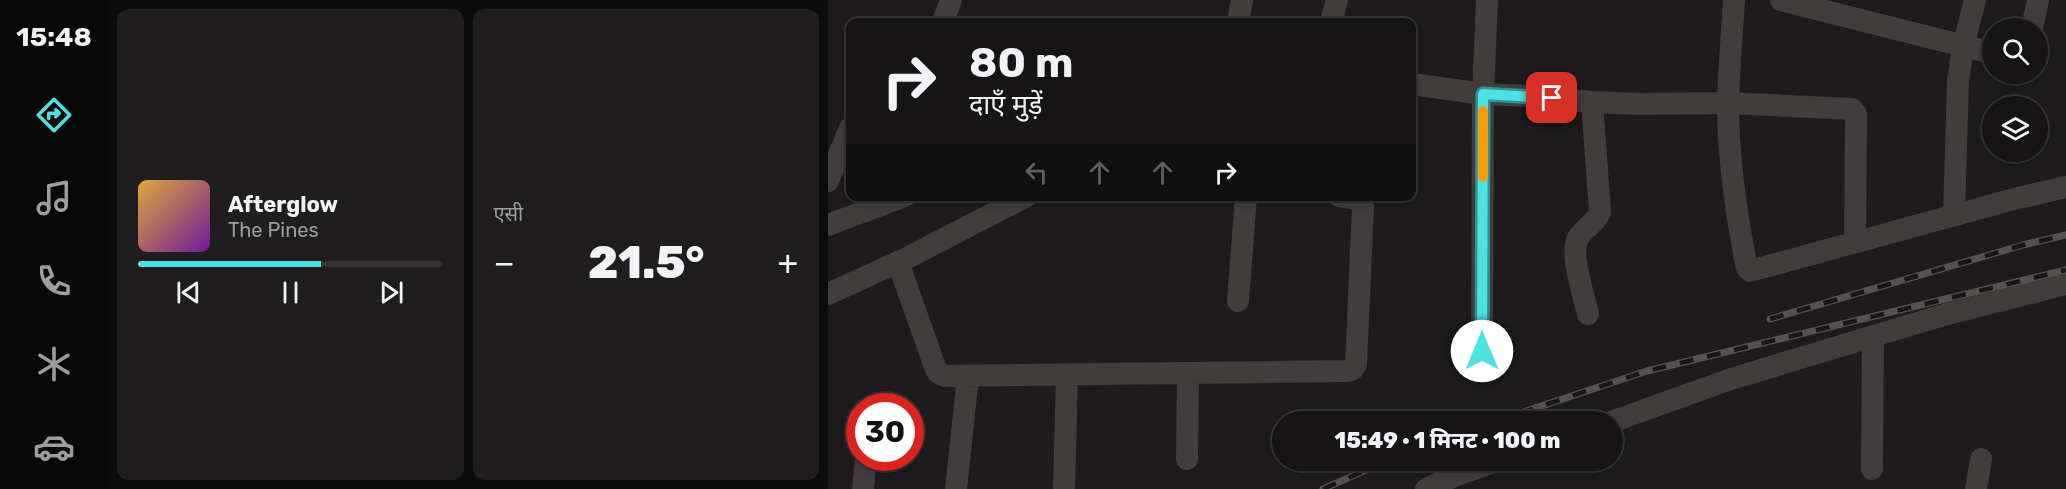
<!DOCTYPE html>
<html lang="hi">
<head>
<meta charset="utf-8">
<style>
	body { margin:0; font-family:Rubik,"Noto Sans Devanagari",sans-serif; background:#1f1d1d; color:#f1f3f6; height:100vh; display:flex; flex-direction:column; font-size:22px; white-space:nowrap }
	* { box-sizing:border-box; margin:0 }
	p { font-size:20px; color:#9e9ea0 }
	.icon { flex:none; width:33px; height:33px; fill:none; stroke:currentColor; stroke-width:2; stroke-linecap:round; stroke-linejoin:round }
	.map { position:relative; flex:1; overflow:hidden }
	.sheet { display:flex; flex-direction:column; gap:9px; padding:9px; background:#0c0b0b; width:720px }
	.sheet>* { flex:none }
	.top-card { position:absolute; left:18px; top:18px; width:570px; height:183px; border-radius:12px; box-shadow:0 3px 9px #0003,0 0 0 2px #353334; background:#161414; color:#f1f3f6; overflow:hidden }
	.buttons { position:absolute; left:1154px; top:18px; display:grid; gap:12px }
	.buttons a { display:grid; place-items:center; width:66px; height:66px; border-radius:50%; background:#161414; box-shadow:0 3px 9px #0003,0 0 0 2px #353334; font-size:30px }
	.speed { position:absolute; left:18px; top:393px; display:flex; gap:12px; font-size:30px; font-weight:700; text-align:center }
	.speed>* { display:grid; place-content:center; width:78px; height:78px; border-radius:50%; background:#161414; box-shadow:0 3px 9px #0003,0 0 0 2px #353334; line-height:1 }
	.speed .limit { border:9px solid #d22; background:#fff; color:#111 }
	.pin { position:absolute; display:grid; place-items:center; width:51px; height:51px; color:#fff; margin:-26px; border-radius:12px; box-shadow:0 3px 9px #0006 }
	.me { position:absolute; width:66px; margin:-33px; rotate:0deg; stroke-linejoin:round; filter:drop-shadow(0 0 4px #0008) }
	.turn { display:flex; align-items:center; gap:21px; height:126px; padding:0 24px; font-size:27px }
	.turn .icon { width:78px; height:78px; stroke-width:2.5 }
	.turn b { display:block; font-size:42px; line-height:51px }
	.lanes { display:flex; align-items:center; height:57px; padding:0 24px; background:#0003; justify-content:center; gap:30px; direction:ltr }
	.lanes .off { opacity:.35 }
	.big { font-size:45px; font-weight:800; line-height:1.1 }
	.sheet .card { flex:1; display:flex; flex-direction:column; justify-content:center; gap:9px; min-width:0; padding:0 21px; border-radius:12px; background:#1f1d1d }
	.song { display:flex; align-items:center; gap:18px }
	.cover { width:72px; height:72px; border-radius:9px; background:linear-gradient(135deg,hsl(40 70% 55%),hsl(280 70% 35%)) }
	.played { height:6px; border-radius:3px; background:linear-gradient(90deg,#4de1e2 60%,#353334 60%) }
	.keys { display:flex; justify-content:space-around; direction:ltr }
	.heat { display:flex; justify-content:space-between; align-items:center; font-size:33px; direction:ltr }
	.sheet .tiles { flex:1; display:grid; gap:9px; grid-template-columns:repeat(2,1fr) }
	.trip { position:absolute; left:444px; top:411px; width:351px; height:60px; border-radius:30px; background:#161414; box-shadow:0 3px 9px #0003,0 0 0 2px #353334; font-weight:800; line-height:60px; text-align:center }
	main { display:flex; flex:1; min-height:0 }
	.tab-bar { display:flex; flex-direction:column; width:108px; justify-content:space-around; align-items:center; background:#090808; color:#9e9ea0 }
	.tab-bar .icon { width:42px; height:42px }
	.tab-bar .selected { color:#4de1e2 }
	.tab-bar b { font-size:27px; color:#f1f3f6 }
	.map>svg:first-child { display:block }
</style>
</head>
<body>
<main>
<nav class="tab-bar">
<b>15:48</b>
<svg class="icon selected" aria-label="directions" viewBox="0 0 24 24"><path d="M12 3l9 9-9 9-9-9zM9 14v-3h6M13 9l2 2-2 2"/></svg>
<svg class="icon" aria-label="music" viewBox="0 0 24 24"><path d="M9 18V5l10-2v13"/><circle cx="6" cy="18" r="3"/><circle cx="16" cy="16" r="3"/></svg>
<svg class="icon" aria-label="phone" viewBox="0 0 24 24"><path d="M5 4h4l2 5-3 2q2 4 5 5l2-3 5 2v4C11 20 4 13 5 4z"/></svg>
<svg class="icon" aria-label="climate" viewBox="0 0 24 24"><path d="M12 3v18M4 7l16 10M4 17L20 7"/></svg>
<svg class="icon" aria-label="car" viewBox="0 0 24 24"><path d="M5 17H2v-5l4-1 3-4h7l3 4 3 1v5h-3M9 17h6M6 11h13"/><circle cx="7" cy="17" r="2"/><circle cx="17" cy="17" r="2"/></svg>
</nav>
<section class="sheet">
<div class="tiles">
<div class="card">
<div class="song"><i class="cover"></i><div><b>Afterglow</b><p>The Pines</p></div></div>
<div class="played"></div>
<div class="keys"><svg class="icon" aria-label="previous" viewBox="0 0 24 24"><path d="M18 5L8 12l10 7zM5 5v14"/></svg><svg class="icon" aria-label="pause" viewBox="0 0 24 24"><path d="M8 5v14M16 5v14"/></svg><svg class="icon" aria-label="next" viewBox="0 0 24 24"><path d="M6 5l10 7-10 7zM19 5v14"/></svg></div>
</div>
<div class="card"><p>एसी</p>
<div class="heat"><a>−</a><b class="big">21.5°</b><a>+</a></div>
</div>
</div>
</section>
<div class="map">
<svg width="1238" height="489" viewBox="0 0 1238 489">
	<rect width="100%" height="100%" fill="#1d1b1b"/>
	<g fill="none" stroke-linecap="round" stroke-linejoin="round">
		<path stroke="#413d3c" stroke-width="22" d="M906,0C904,34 901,68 900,102C900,158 908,214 919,268L922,271L1186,199L1238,187
			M953,0L1164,53
			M115,22L123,0
			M410,22L414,0
			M503,22L509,0
			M1204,28L1210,0
			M584,84L655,94L704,96L764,102L813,104L900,103L1024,109L1028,114L1027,242
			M0,181L22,128
			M1126,215L1130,81L1135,47L1147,0
			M0,225L77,196
			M70,262L107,367L110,373L117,376L520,371L525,369L528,364L535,207L532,200L511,196
			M0,294L79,258L199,196
			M410,301L418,196
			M760,314C756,296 741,253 750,238C756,228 768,223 772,212L764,102
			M654,351L655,94L659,0
			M783,422L903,379L1119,314L1238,284
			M359,459L360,374
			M1044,469L1045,336
			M35,489L38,458
			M128,489L140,376
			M236,489L239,375
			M598,489L629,475L671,460
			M1148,489L1153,459"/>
		<g stroke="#56504f" stroke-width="7">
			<path id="rail" d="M942,319L1195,245L1238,235
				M665,422L819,371L1238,270
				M495,489L561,460"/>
		</g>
		<use href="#rail" stroke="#181616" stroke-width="4.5" stroke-dasharray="14" stroke-linecap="butt"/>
	</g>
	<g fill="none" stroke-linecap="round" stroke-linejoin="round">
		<g stroke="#329293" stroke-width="15">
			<path id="route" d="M654,351L655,94L724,98"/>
		</g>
		<use href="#route" stroke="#4de1e2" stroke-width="10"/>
		<path stroke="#f59e0b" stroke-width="10" d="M655,111V177"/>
	</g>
</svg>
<div class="buttons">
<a><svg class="icon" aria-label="search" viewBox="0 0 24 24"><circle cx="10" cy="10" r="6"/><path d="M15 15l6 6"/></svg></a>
<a><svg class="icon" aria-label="layers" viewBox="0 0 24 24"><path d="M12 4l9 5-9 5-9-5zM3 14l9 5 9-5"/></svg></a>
</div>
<div class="speed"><div class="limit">30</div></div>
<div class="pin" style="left:724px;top:98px;background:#d93025"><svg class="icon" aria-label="arrive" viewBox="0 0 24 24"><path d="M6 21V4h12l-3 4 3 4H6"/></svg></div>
<svg class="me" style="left:654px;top:351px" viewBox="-20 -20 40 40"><circle r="19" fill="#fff"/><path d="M0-13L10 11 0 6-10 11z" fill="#4de1e2"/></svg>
<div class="trip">15:49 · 1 मिनट · 100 m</div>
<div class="top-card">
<div class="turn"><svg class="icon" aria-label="right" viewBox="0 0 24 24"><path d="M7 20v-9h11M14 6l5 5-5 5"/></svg><div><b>80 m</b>दाएँ मुड़ें</div></div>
<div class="lanes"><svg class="icon off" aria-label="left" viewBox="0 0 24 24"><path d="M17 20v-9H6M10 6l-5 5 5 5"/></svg><svg class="icon off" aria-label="ahead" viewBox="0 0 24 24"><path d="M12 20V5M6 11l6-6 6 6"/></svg><svg class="icon off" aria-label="ahead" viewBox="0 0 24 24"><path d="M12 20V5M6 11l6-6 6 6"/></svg><svg class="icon" aria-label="right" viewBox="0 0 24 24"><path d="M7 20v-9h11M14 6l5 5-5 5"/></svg></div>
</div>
</div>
</main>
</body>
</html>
